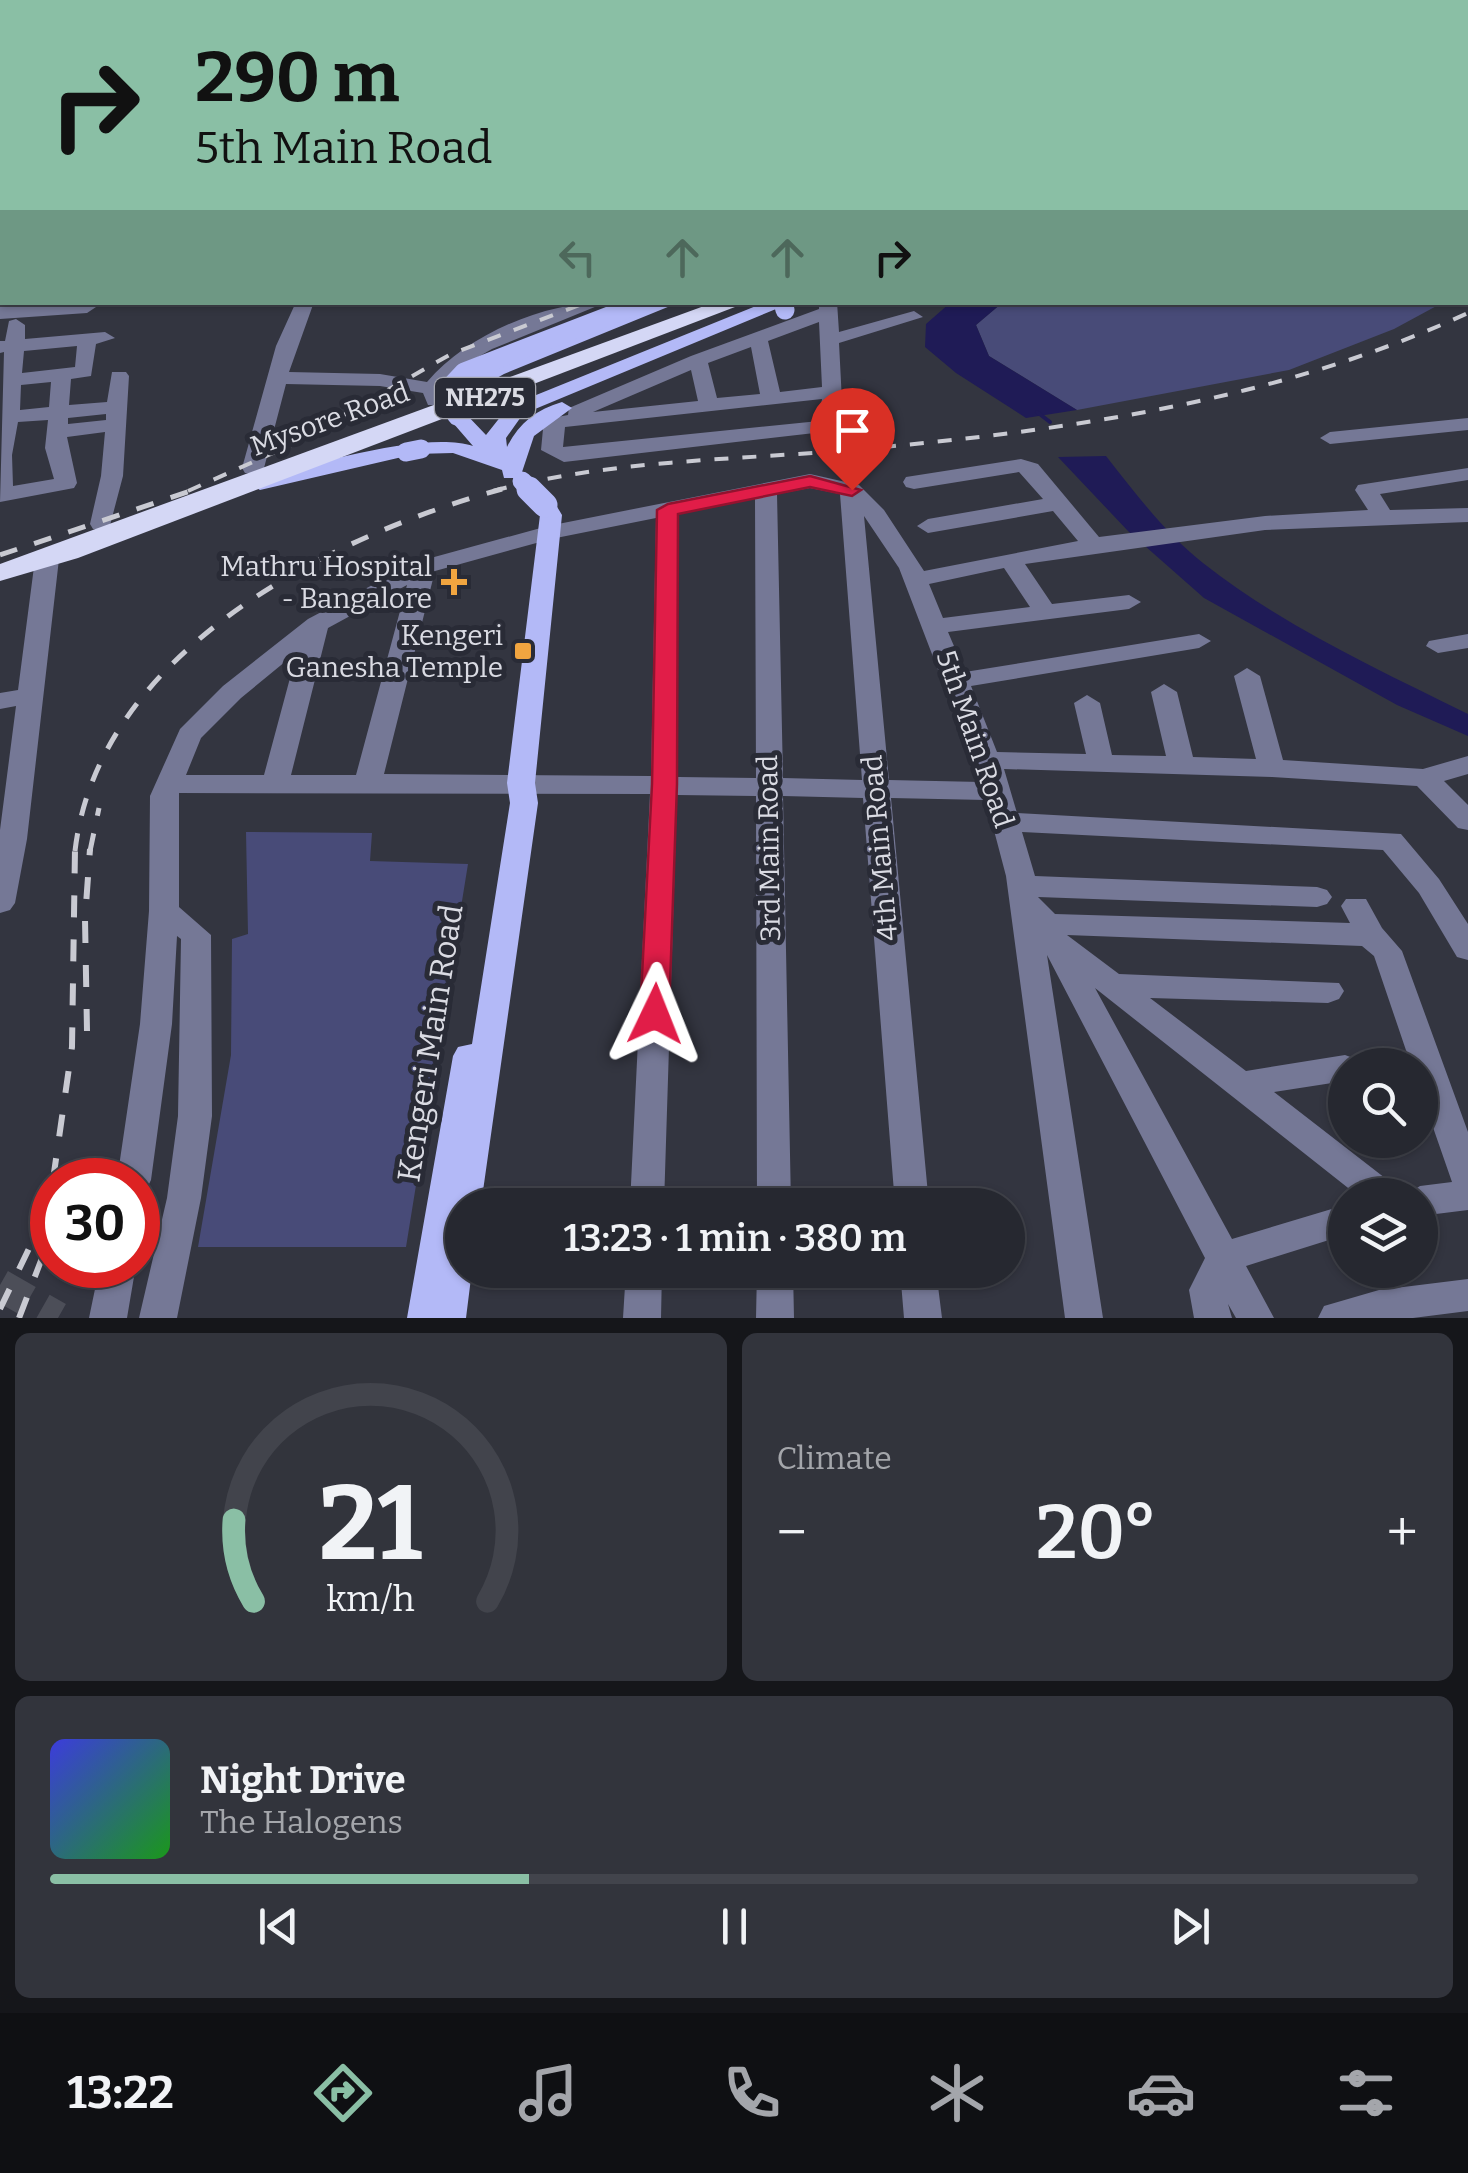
<!DOCTYPE html>
<html lang="en">
<head>
<meta charset="utf-8">
<style>
	body { margin:0; font-family:Bitter,serif; background:#32343c; color:#f1f3f6; height:100vh; display:flex; flex-direction:column; font-size:38px; white-space:nowrap }
	* { box-sizing:border-box; margin:0 }
	p { font-size:32px; color:#a4a6ab }
	.icon { flex:none; width:55px; height:55px; fill:none; stroke:currentColor; stroke-width:2; stroke-linecap:round; stroke-linejoin:round }
	.map { position:relative; height:1318px; overflow:hidden }
	.panel { display:flex; flex-direction:column; gap:15px; padding:15px; background:#15161a; flex:1 }
	.panel>* { flex:none }
	.banner { position:absolute; left:0px; top:0px; width:1470px; height:305px; box-shadow:0 2px 8px #0004,0 0 0 2px #42444c; background:#8abfa5; color:#111; overflow:hidden }
	.controls { position:absolute; left:1328px; top:1048px; display:grid; gap:20px }
	.controls a { display:grid; place-items:center; width:110px; height:110px; border-radius:50%; background:#262830; box-shadow:0 2px 8px #0004,0 0 0 2px #42444c; font-size:50px }
	.speed { position:absolute; left:30px; top:1158px; display:flex; gap:20px; font-size:50px; font-weight:700; text-align:center }
	.speed>* { display:grid; place-content:center; width:130px; height:130px; border-radius:50%; background:#262830; box-shadow:0 2px 8px #0004,0 0 0 2px #42444c; line-height:1 }
	.speed .limit { border:15px solid #d22; background:#fff; color:#111 }
	.pin { position:absolute; display:grid; place-items:center; width:85px; height:85px; color:#fff; margin:-102px -42px; border-radius:50% 50% 50% 0; rotate:-45deg; box-shadow:0 0 10px #0007 }
	.pin .icon { rotate:45deg }
	.me { position:absolute; width:110px; margin:-55px; rotate:2deg; stroke-linejoin:round; filter:drop-shadow(0 0 8px #0008) }
	.turn { display:flex; align-items:center; gap:35px; height:210px; padding:0 30px; font-size:45px }
	.turn .icon { width:130px; height:130px; stroke-width:2.5 }
	.turn b { display:block; font-size:70px; line-height:85px }
	.lanes { display:flex; align-items:center; height:95px; padding:0 30px; background:#0003; justify-content:center; gap:50px; direction:ltr }
	.lanes .off { opacity:.35 }
	.big { font-size:75px; font-weight:600; line-height:1.1 }
	.panel .widget { flex:1; display:flex; flex-direction:column; justify-content:center; gap:15px; min-width:0; padding:0 35px; border-radius:15px; background:#32343c }
	.panel .dial { align-items:center; gap:0 }
	.dial svg { height:260px; overflow:visible; fill:none; stroke:#42444c; stroke-width:7; stroke-linecap:round; text-anchor:middle }
	.dial text { fill:#f1f3f6; stroke:none }
	.song { display:flex; align-items:center; gap:30px }
	.cover { width:120px; height:120px; border-radius:15px; background:linear-gradient(135deg,hsl(240 70% 55%),hsl(120 70% 35%)) }
	.played { height:10px; border-radius:5px; background:linear-gradient(90deg,#8abfa5 35%,#42444c 35%) }
	.keys { display:flex; justify-content:space-around; direction:ltr }
	.heat { display:flex; justify-content:space-between; align-items:center; font-size:55px; direction:ltr }
	.panel .tiles { flex:1; display:grid; gap:15px; grid-template-columns:1fr 1fr }
	.widget:last-child { grid-column:span 2 }
	.trip { position:absolute; left:445px; top:1188px; width:580px; height:100px; border-radius:50px; background:#262830; box-shadow:0 2px 8px #0004,0 0 0 2px #42444c; font-weight:600; line-height:100px; text-align:center }
	.tab-bar { display:flex; height:160px; justify-content:space-around; align-items:center; background:#0f1013; color:#a4a6ab }
	.tab-bar .icon { width:70px; height:70px }
	.tab-bar .on { color:#8abfa5 }
	.tab-bar b { font-size:45px; color:#f1f3f6 }
	.map>svg:first-child { display:block }
</style>
</head>
<body>
<div class="map">
<svg width="1468" height="1318" viewBox="0 0 1468 1318">
	<rect width="100%" height="100%" fill="#333540"/>
	<path fill="#484b78" d="M1003,302L1442,303L1394,329L1289,370L1077,410L989,356L976,325Z
		M246,832L372,833L370,861L468,864L406,1247H198L231,1055L232,939L248,934Z"/>
	<path fill="#1f1b56" d="M950,303H1002L976,325L989,356L1077,410L1026,418L956,373L925,347L926,324Z
		M1106,456C1136,494 1165,533 1203,563C1283,626 1377,669 1468,714V736L1397,705L1204,598L1128,531L1058,457Z"/>
	<g fill="none" stroke-linecap="round" stroke-linejoin="round">
		<path stroke="#1f1b56" stroke-width="4" d="M1037,412L1050,422"/>
		<path stroke="#4c4e58" stroke-width="32" stroke-dasharray="32 16" stroke-linecap="butt" d="M0,1285L58,1318"/>
		<path fill="#757896" fill-rule="evenodd" d="M29,0H41L42,2H29Z
			M88,0H100L102,2H89Z
			M698,0H710L712,2H699Z
			M732,0H744L746,2H733Z
			M912,0H925L927,2H913Z
			M0,14L2,15V33H0Z
			M0,98H2V106H0Z
			M2,126V136L0,137V127Z
			M0,160H2V170H0Z
			M2,177V187L0,188V178Z
			M0,199H2V209H0Z
			M0,222H2V232H0Z
			M0,261H2V271H0Z
			M0,288L2,289V300H0Z
			M91,302L96,307L87,313L0,319V307Z
			M296,302H314L289,372L380,374L427,382C468,334 545,302 607,302L492,349L471,361L442,390V405H428L423,393L380,386L286,384L264,468L253,474L245,473L242,468L276,346Z
			M819,302H837L839,332L914,311L923,317L839,343L843,421L832,431L564,462L541,450L543,429L552,418L568,415L569,408L691,356L819,309ZM819,322L822,387L780,392L768,341ZM751,347L760,394L717,398L708,363ZM691,370L698,401L593,412ZM822,399L819,421L563,447L565,427Z
			M16,319L25,325V339L105,332L115,338L96,344L91,376L71,379L69,405L107,402L112,372H126L129,376L123,476L109,529H93L90,524L101,476L105,432L67,437L77,483L74,488L0,502L4,352L0,353V341H5L9,321ZM77,346L75,367L22,373L24,351ZM51,382L49,407L20,410L21,385ZM106,414V420L68,424V418ZM48,420L45,448L54,479L13,486L12,455L18,422Z
			M1468,418V430L1330,444L1320,438L1330,432Z
			M1021,459L1038,464L1099,537L1265,516L1368,510L1355,490L1358,485L1468,468V480L1380,494L1390,510L1468,508V522L1265,530L1025,564L1052,604L1129,595L1141,602L1129,609L948,632L965,672L1199,634L1211,641L1199,648L971,686L997,752L1086,754L1074,703L1087,695L1100,703L1112,755L1166,756L1151,692L1164,684L1177,692L1193,757L1256,759L1234,676L1247,668L1260,676L1283,760L1423,769L1468,756V774L1444,781L1468,805V830L1458,828L1417,786L1272,777L1004,769L1017,813L1401,834L1439,879L1468,924V960L1457,957L1419,893L1383,850L1022,832L1035,876L1317,887L1327,890L1332,897L1327,904L1317,907L1038,897L1055,914L1350,923L1341,906L1346,899H1366L1382,928L1402,951L1468,1132V1210L1420,1216V1195H1406L1420,1186L1452,1182L1420,1090V1065H1411L1374,956L1362,946L1067,935L1119,974L1339,983L1344,991L1339,999L1328,1003L1150,998L1246,1071L1345,1055L1356,1059L1360,1065H1345V1081L1274,1092L1394,1185L1399,1195H1357L1095,988L1232,1239L1345,1205V1235L1246,1266L1274,1318H1236L1228,1304L1232,1318H1194L1189,1290L1205,1258L1047,955L1103,1318H1065L1006,876L986,800L891,798L929,1205H895L863,798L783,796L791,1205H757L756,796L677,795L664,1205H630L650,794L179,793V907L211,935L212,1116L201,1198L177,1318H139L167,1198L178,1116L181,939L177,936L172,1024L151,1180L146,1190L138,1193V1180H117L140,1024L149,911L150,796L180,729L223,686L308,619L416,562L548,526L810,474L859,485L884,510L924,571L1078,541L1053,511L928,533L917,526L928,519L1043,499L1019,472L914,489L906,487L903,482L906,477ZM810,488L840,494L862,780L783,778L777,494ZM755,498L756,778L678,777V514ZM864,516L899,568L981,782L889,780ZM656,518L651,776L384,774L435,571L551,539ZM1004,568L1030,607L943,618L929,584ZM407,585L356,775H291L328,628ZM297,652L264,775H186L201,738L241,698Z
			M47,552L59,559L27,839L15,903L10,910L0,913V830L16,706L0,709V693L18,690L35,559Z
			M1468,634V648L1438,653L1426,646L1429,641Z
			M100,1265H136L127,1318H89Z
			M626,1270H662L661,1318H623Z
			M757,1270H793L794,1318H756Z
			M900,1270H936L942,1318H904Z
			M1468,1279V1311L1413,1318H1318L1324,1306L1379,1290Z"/>
		<path fill="#b3b9f7" fill-rule="evenodd" d="M653,302H680L504,374L461,398H447L444,394L490,366Z
			M766,302H793L523,414L506,438L507,447C518,424 537,409 562,402L572,408L534,436L520,478H504L502,470L453,453L415,454L260,490L249,483L260,476C314,465 426,430 473,446L447,416L450,412H464L486,435L509,406Z
			M545,498L553,500L562,515L535,783L538,803L481,1205H462V1270H472L466,1318H407L453,1056L458,1047L472,1044L510,803L507,783L540,515L534,505Z"/>
		<path fill="#d4d7f5" fill-rule="evenodd" d="M715,302H748L78,558L0,581V564Z"/>
		<path stroke="#c9cad2" stroke-width="4" stroke-dasharray="14 14" stroke-linecap="butt" d="M188,491L291,445L451,354L587,302
			M493,491C606,461 725,460 840,451C1056,432 1270,404 1468,313"/>
		<path stroke="#c9cad2" stroke-width="5" stroke-dasharray="18 18" stroke-linecap="butt" d="M0,555L196,489
			M75,851C98,651 331,536 502,489
			M90,851L99,808"/>
		<path stroke="#c9cad2" stroke-width="6" stroke-dasharray="22 22" stroke-linecap="butt" d="M87,1031L85,919L90,849
			M53,1180L72,1047L75,849
			M0,1309L35,1236L52,1184
			M19,1318L52,1232"/>
		<path stroke="#b3b9f7" stroke-width="19" d="M783,302L785,310
			M457,416L447,399L449,388L464,372L645,302
			M406,452L421,449
			M522,481L532,491"/>
		<path stroke="#b3b9f7" stroke-width="25" d="M529,489L545,505"/>
	</g>
	<path fill="#e11d48" stroke="#92132f" stroke-width="2.5" d="M810,476L861,490L852,496L810,487L678,514L677,784L669,1014L665,1021H645L640,1014L652,784L657,510L668,504Z"/>
	<g fill="#f1a540" stroke="#292b36" stroke-width="4">
		<path d="M449 567h10v10h10v10h-10v10h-10v-10h-10v-10h10z"/>
		<rect x="513" y="641" width="20" height="20" rx="5"/>
	</g>
	<g text-anchor="middle" dominant-baseline="central" stroke-width="10" stroke-linejoin="round" paint-order="stroke">
		<rect fill="#292b36" stroke="#a5a6af" stroke-width="2.5" x="435" y="378" width="100" height="40" rx="8"/>
		<g font-size="25" font-weight="bold" fill="#dadbe3">
			<text x="485" y="398">NH275</text>
		</g>
		<g font-size="28" fill="#dadbe3" stroke="#292b36">
			<text transform="translate(330 419) rotate(-20)">Mysore Road</text>
			<text transform="translate(975 739) rotate(71)">5th Main Road</text>
			<text transform="translate(769 848) rotate(-91)">3rd Main Road</text>
			<text transform="translate(880 848) rotate(-95)">4th Main Road</text>
		</g>
		<g font-size="28" fill="#dadbe3" stroke="#292b36" text-anchor="end">
			<text x="432" y="566">Mathru Hospital<tspan x="432" dy="32">- Bangalore</tspan></text>
			<text x="503" y="635">Kengeri<tspan x="503" dy="32">Ganesha Temple</tspan></text>
		</g>
		<g font-size="32" fill="#dadbe3" stroke="#292b36">
			<text transform="translate(430 1043) rotate(-81)">Kengeri Main Road</text>
		</g>
	</g>
</svg>
<div class="controls">
<a><svg class="icon" aria-label="search" viewBox="0 0 24 24"><circle cx="10" cy="10" r="6"/><path d="M15 15l6 6"/></svg></a>
<a><svg class="icon" aria-label="layers" viewBox="0 0 24 24"><path d="M12 4l9 5-9 5-9-5zM3 14l9 5 9-5"/></svg></a>
</div>
<div class="speed"><div class="limit">30</div></div>
<div class="pin" style="left:852px;top:490px;background:#d93025"><svg class="icon" aria-label="arrive" viewBox="0 0 24 24"><path d="M6 21V4h12l-3 4 3 4H6"/></svg></div>
<svg class="me" style="left:655px;top:1014px" viewBox="-20 -20 40 40"><path d="M0-17L14 15 0 8-14 15z" fill="#e11d48" stroke="#fff" stroke-width="4"/></svg>
<div class="trip">13:23 · 1 min · 380 m</div>
<div class="banner">
<div class="turn"><svg class="icon" aria-label="right" viewBox="0 0 24 24"><path d="M7 20v-9h11M14 6l5 5-5 5"/></svg><div><b>290 m</b>5th Main Road</div></div>
<div class="lanes"><svg class="icon off" aria-label="left" viewBox="0 0 24 24"><path d="M17 20v-9H6M10 6l-5 5 5 5"/></svg><svg class="icon off" aria-label="ahead" viewBox="0 0 24 24"><path d="M12 20V5M6 11l6-6 6 6"/></svg><svg class="icon off" aria-label="ahead" viewBox="0 0 24 24"><path d="M12 20V5M6 11l6-6 6 6"/></svg><svg class="icon" aria-label="right" viewBox="0 0 24 24"><path d="M7 20v-9h11M14 6l5 5-5 5"/></svg></div>
</div>
</div>
<section class="panel">
<div class="tiles">
<div class="widget dial"><svg viewBox="0 0 100 80">
<path d="M14 69A42 42 0 1 1 86 69"/>
<path d="M14 69A42 42 0 0 1 8 44" stroke="#8abfa5"/>
<text x="50" y="56" font-size="32" font-weight="700">21</text>
<text x="50" y="72" font-size="11">km/h</text>
</svg></div>
<div class="widget"><p>Climate</p>
<div class="heat"><a>−</a><b class="big">20°</b><a>+</a></div>
</div>
<div class="widget">
<div class="song"><i class="cover"></i><div><b>Night Drive</b><p>The Halogens</p></div></div>
<div class="played"></div>
<div class="keys"><svg class="icon" aria-label="previous" viewBox="0 0 24 24"><path d="M18 5L8 12l10 7zM5 5v14"/></svg><svg class="icon" aria-label="pause" viewBox="0 0 24 24"><path d="M8 5v14M16 5v14"/></svg><svg class="icon" aria-label="next" viewBox="0 0 24 24"><path d="M6 5l10 7-10 7zM19 5v14"/></svg></div>
</div>
</div>
</section>
<nav class="tab-bar">
<b>13:22</b>
<svg class="icon on" aria-label="directions" viewBox="0 0 24 24"><path d="M12 3l9 9-9 9-9-9zM9 14v-3h6M13 9l2 2-2 2"/></svg>
<svg class="icon" aria-label="music" viewBox="0 0 24 24"><path d="M9 18V5l10-2v13"/><circle cx="6" cy="18" r="3"/><circle cx="16" cy="16" r="3"/></svg>
<svg class="icon" aria-label="phone" viewBox="0 0 24 24"><path d="M5 4h4l2 5-3 2q2 4 5 5l2-3 5 2v4C11 20 4 13 5 4z"/></svg>
<svg class="icon" aria-label="climate" viewBox="0 0 24 24"><path d="M12 3v18M4 7l16 10M4 17L20 7"/></svg>
<svg class="icon" aria-label="car" viewBox="0 0 24 24"><path d="M5 17H2v-5l4-1 3-4h7l3 4 3 1v5h-3M9 17h6M6 11h13"/><circle cx="7" cy="17" r="2"/><circle cx="17" cy="17" r="2"/></svg>
<svg class="icon" aria-label="filters" viewBox="0 0 24 24"><path d="M4 7h16M4 17h16"/><circle cx="9" cy="7" r="2"/><circle cx="15" cy="17" r="2"/></svg>
</nav>
</body>
</html>
